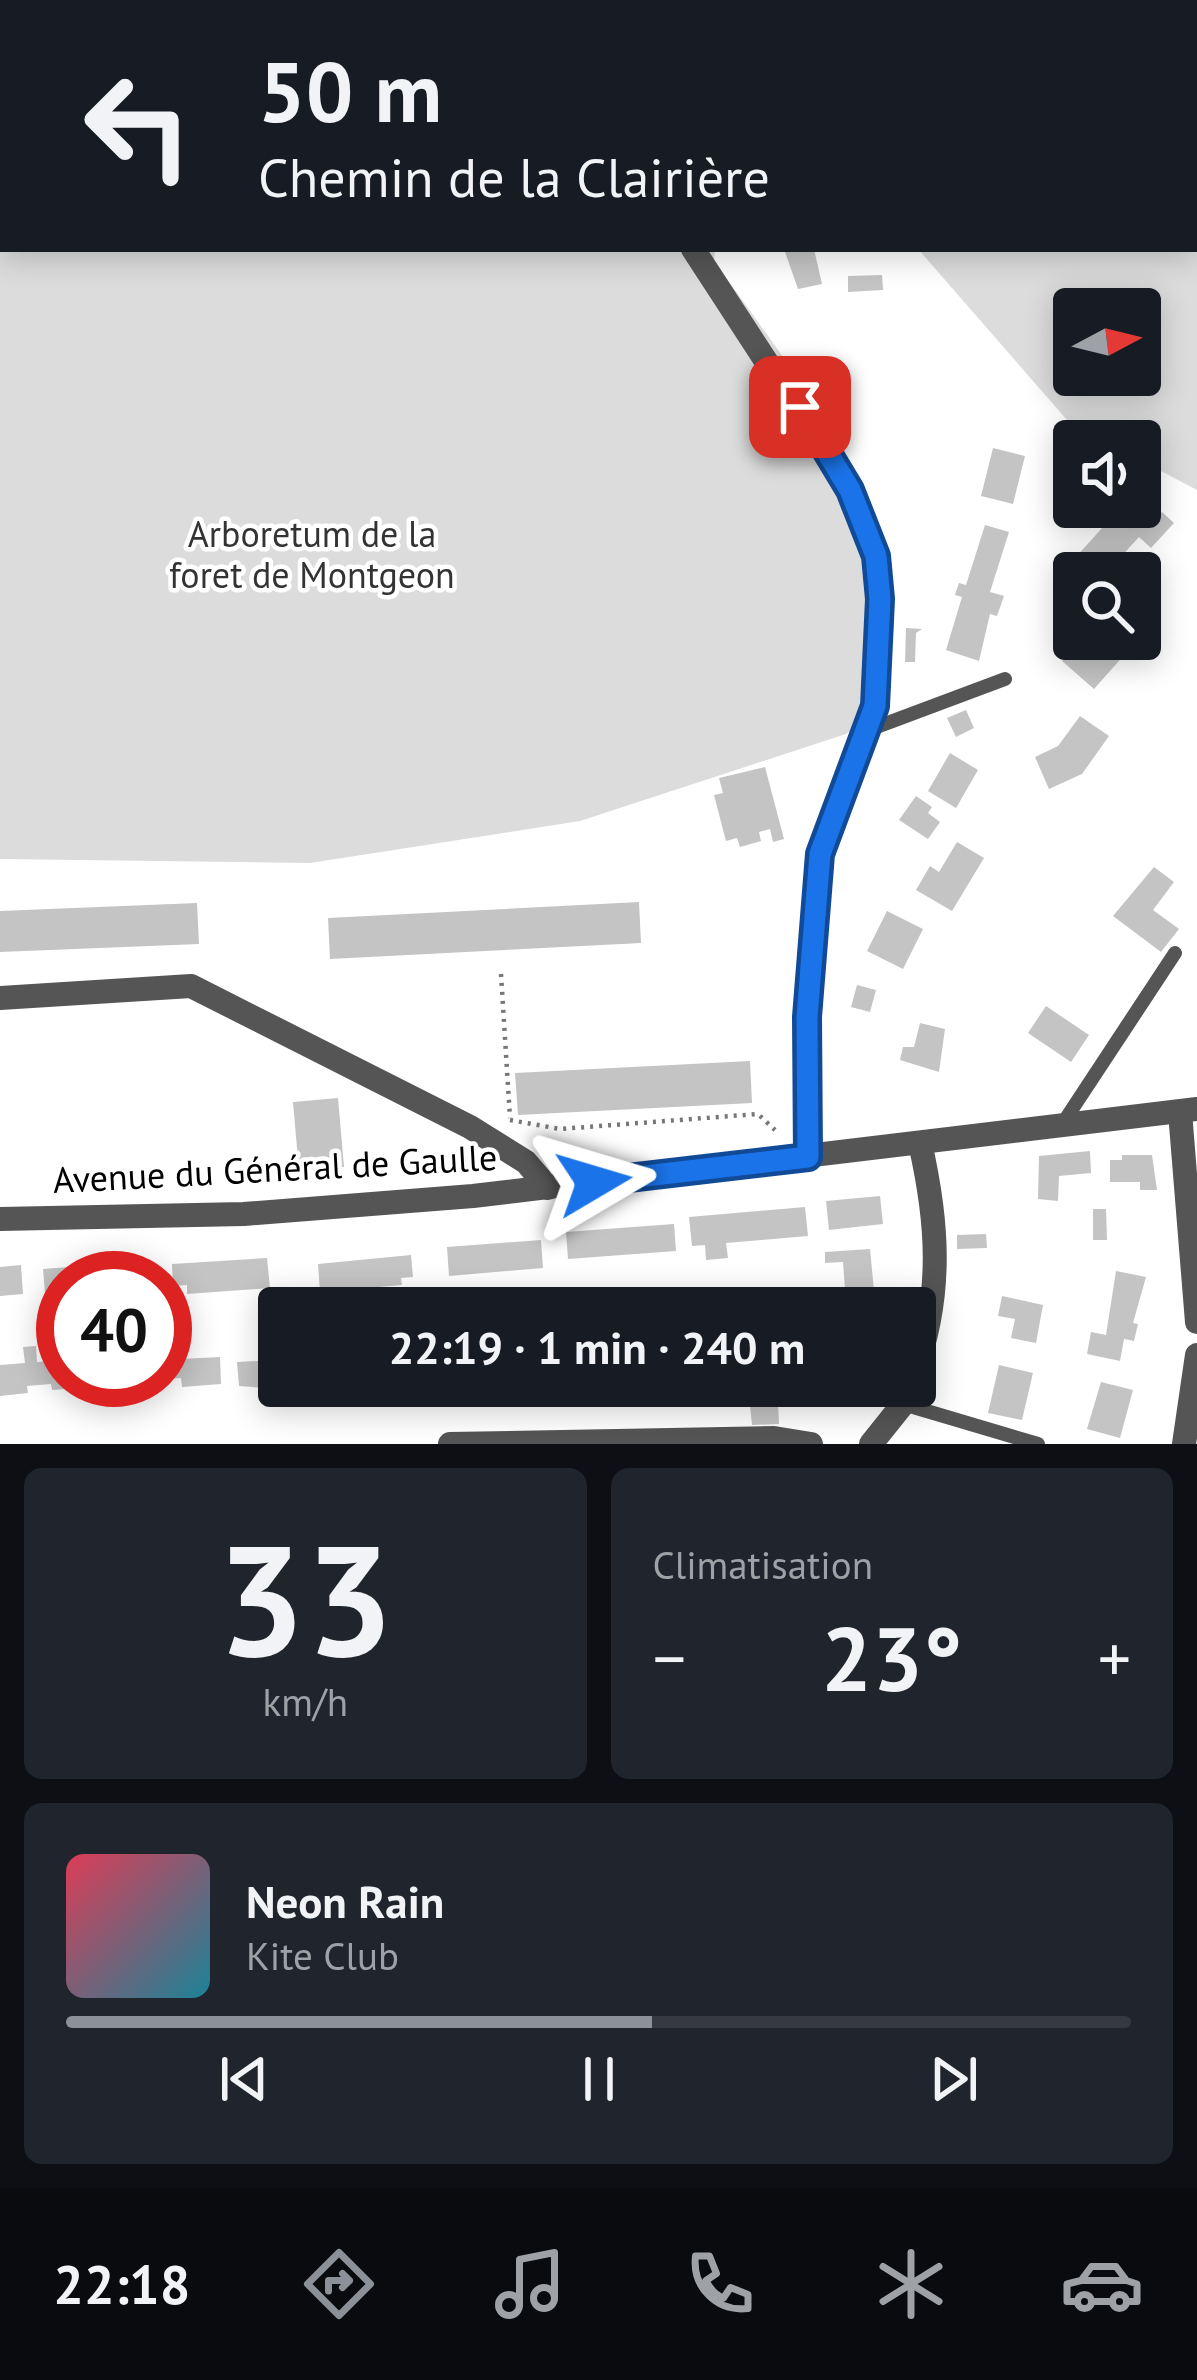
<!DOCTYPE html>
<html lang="fr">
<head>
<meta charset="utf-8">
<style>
	body { margin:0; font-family:"PT Sans",sans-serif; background:#20242c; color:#f1f3f6; height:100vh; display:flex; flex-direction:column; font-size:45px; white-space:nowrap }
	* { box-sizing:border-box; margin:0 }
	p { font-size:39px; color:#9ea1a6 }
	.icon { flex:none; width:66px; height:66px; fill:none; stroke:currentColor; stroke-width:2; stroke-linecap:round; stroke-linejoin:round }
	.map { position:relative; height:1444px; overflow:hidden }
	.side { display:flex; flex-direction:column; gap:24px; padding:24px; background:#0d0f14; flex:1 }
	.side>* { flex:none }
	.guide { position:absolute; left:0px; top:0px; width:1197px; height:252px; box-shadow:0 6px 30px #0003; background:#171b24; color:#f1f3f6; overflow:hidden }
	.needle { width:78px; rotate:83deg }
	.controls { position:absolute; left:1053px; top:288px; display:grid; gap:24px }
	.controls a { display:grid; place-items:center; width:108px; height:108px; border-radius:12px; background:#171b24; box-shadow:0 6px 30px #0003; font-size:60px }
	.speed { position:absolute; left:36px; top:1251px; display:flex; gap:24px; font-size:60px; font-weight:700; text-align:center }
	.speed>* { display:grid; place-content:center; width:156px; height:156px; border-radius:50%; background:#171b24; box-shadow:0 6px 30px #0003; line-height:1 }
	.speed .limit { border:18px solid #d22; background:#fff; color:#111 }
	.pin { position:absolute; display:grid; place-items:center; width:102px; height:102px; color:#fff; margin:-51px; border-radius:24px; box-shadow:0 6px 18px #0006 }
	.me { position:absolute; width:132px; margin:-66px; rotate:83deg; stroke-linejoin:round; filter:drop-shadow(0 0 9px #0008) }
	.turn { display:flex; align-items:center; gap:42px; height:252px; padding:0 60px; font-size:54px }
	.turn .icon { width:156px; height:156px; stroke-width:2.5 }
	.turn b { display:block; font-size:84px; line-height:102px }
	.big { font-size:90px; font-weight:700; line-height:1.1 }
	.side .tile { flex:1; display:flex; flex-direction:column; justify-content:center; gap:18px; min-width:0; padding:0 42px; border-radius:18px; background:#20242c }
	.side .dial { align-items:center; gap:0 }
	.dial b { font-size:156px; line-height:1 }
	.song { display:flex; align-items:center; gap:36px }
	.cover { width:144px; height:144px; border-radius:18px; background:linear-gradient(135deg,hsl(350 70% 55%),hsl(190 70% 35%)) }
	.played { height:12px; border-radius:6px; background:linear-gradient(90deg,#8c9099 55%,#363941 55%) }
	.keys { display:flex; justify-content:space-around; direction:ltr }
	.heat { display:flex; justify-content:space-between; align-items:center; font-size:66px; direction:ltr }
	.side .tiles { flex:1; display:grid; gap:24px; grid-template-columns:1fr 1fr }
	.tile:last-child { grid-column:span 2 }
	.trip { position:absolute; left:258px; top:1287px; width:678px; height:120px; border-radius:12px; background:#171b24; box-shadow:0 6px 30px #0003; font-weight:700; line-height:120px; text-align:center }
	.menu { display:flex; height:192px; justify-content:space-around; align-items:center; background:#090b0e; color:#9ea1a6 }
	.menu .icon { width:84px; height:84px }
	.menu .current { color:#8c9099 }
	.menu b { font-size:54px; color:#f1f3f6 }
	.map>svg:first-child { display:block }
</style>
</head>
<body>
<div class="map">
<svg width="1197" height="1444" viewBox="0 0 1197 1444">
	<rect width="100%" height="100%" fill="#fff"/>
	<path fill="#dcdcdc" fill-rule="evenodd" d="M0,0H1197V490L1140,460V441H1106L1067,420L918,249H1194V3H3V249H715L714,261C785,361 871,464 892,589C898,626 888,671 886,708L846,734L580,821L310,863L0,859ZM1074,309H1140V375H1074Z"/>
	<path fill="#c4c4c4" d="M784,249H814L822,284L798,289Z
		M882,275L883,290L848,292V276Z
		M993,448L1025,456L1013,504L981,496Z
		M1121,507H1134L1152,523L1162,512L1174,523L1151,548L1139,537L1106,573H1093L1076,557Z
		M985,525L1009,532L990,592L1004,596L997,616L990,614L979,661L946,650L962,597L955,595L959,583L966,585Z
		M906,628L922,629L916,633L915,662H905Z
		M1083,639L1091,646L1097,639L1134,644L1094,689L1062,661Z
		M966,710L974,728L956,737L947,718Z
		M1080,716L1109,736L1082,774L1049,789L1035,757L1058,746Z
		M950,753L978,770L956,808L928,791Z
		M765,767L784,839L773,842L770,829L759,832L761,841L740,847L737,838L726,841L714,795L723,793L719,778Z
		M916,796L932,807L928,813L940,822L928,839L899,820Z
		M957,842L984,858L952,911L916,890L930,866L939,872Z
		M1154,867L1174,882L1153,910L1179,929L1161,952L1113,916Z
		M639,902L641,943L330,959L328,918Z
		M197,903L199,944L0,952V911Z
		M887,911L923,929L903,969L867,951Z
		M857,985L876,990L870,1012L851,1007Z
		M1046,1006L1089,1035L1071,1062L1028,1033Z
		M920,1023L945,1029L939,1072L900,1060L903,1047H914Z
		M750,1061L752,1103L518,1115L515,1073Z
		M338,1098L344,1167L299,1171L293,1102Z
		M1090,1151L1091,1173L1059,1176L1058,1201L1038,1199L1039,1156Z
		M1122,1155H1152L1157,1190H1140V1182H1110V1160H1122Z
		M880,1196L883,1224L829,1230L826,1201Z
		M805,1207L808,1236L726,1243L728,1258L706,1260L705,1245L692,1246L689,1217Z
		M1093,1209H1106L1107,1240H1093Z
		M674,1224L676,1251L568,1259L566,1232Z
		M986,1234L987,1248L957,1249V1235Z
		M541,1240L543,1268L449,1276L447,1247Z
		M870,1249L875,1301L846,1303L843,1262L825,1263V1252Z
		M411,1255L413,1277L401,1278L402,1285L320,1292L318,1264Z
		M267,1258L270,1288L187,1294V1285L173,1286L172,1264Z
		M149,1261L150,1278H63V1296L46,1305L43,1269Z
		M21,1265L23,1294L0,1296V1267Z
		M1116,1271L1146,1277L1133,1323L1138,1324L1134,1341L1124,1339L1120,1361L1087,1354L1091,1332L1106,1335Z
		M1002,1296L1043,1305L1036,1343L1011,1338L1015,1319L998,1316Z
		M165,1335L178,1336L180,1359L220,1357L221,1384L182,1387L181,1378L165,1379Z
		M36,1346L37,1362L63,1360V1380H91V1387L52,1390L51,1384L27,1386L28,1393L0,1396V1365L25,1363L23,1347Z
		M279,1360V1389L239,1386L237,1362Z
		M999,1365L1033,1373L1022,1420L988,1413Z
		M116,1380H157V1388L117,1391Z
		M1101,1382L1133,1390L1120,1438L1087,1429Z
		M778,1402L779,1424L752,1425L750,1405Z"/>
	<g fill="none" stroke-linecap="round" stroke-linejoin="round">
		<path stroke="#777" stroke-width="4.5" stroke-dasharray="3 6" stroke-linecap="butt" d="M501,974L510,1118
			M510,1120L560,1129L758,1114L775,1130"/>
		<path stroke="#555" stroke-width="14" d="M866,731L1005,679
			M1061,1126L1175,953
			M903,1404L1038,1444"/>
		<path stroke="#555" stroke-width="24" d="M519,0L521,3
			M693,249L850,490L876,556L880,599L875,706L820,854L807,1017L809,1157
			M0,998L191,986L470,1127L526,1162L548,1188
			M1180,1112L1197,1322
			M915,1371C943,1294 938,1222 920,1143
			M450,1444L774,1438L811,1444
			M871,1444L903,1404L909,1386
			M1184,1444L1197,1355"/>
		<path stroke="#555" stroke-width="24" d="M0,1219L244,1214L473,1196L1197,1109"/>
	</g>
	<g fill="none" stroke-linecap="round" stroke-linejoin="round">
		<g stroke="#114b97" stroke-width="30">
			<path id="route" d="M594,1182L808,1157L807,1017L820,854L875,706L880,599L876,556L850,490L800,407"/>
		</g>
		<use href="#route" stroke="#1a73e8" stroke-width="21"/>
	</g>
	<g text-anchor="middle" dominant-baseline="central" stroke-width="9" stroke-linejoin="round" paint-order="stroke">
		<g font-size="36" fill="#333" stroke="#fff">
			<text x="312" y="533">Arboretum de la<tspan x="312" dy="41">foret de Montgeon</tspan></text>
		</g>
		<g font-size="36" fill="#000" stroke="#fff">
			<text transform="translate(275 1168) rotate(-3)">Avenue du Général de Gaulle</text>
		</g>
	</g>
</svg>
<div class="controls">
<a><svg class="needle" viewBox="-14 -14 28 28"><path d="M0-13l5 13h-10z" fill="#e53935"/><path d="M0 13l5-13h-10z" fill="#9ea1a6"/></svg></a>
<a><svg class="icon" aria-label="sound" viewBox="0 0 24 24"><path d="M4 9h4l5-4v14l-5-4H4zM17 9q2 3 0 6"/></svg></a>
<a><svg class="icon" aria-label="search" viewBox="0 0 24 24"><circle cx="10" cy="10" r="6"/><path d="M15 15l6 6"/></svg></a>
</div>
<div class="speed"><div class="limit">40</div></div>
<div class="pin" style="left:800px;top:407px;background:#d93025"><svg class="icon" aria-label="arrive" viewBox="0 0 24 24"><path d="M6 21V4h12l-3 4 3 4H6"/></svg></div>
<svg class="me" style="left:594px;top:1182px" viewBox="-20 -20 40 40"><path d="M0-17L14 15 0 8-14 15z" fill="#1a73e8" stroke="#fff" stroke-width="4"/></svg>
<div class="trip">22:19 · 1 min · 240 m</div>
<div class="guide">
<div class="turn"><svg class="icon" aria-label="left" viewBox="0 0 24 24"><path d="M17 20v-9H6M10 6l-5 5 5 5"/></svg><div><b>50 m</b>Chemin de la Clairière</div></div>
</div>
</div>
<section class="side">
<div class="tiles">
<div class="tile dial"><b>33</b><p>km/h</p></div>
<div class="tile"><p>Climatisation</p>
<div class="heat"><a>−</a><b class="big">23°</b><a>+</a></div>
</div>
<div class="tile">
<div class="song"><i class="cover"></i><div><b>Neon Rain</b><p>Kite Club</p></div></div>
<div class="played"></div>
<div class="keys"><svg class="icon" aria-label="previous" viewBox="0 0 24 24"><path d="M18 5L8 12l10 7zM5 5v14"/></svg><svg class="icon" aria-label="pause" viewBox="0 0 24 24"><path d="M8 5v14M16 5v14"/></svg><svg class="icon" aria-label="next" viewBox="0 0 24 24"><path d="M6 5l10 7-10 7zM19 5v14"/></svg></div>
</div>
</div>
</section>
<nav class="menu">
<b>22:18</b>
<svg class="icon current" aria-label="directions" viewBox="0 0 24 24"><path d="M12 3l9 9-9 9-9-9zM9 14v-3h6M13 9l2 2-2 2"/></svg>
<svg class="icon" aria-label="music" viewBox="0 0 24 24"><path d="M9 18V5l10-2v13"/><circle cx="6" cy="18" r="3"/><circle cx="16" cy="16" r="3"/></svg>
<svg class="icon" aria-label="phone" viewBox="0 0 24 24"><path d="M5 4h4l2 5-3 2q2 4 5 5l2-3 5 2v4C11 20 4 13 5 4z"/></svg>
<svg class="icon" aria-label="climate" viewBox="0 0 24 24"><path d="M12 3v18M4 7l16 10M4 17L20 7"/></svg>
<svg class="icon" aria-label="car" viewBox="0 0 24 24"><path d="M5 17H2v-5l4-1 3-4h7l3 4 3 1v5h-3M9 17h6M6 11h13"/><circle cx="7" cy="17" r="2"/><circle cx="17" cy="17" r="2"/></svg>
</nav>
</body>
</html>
